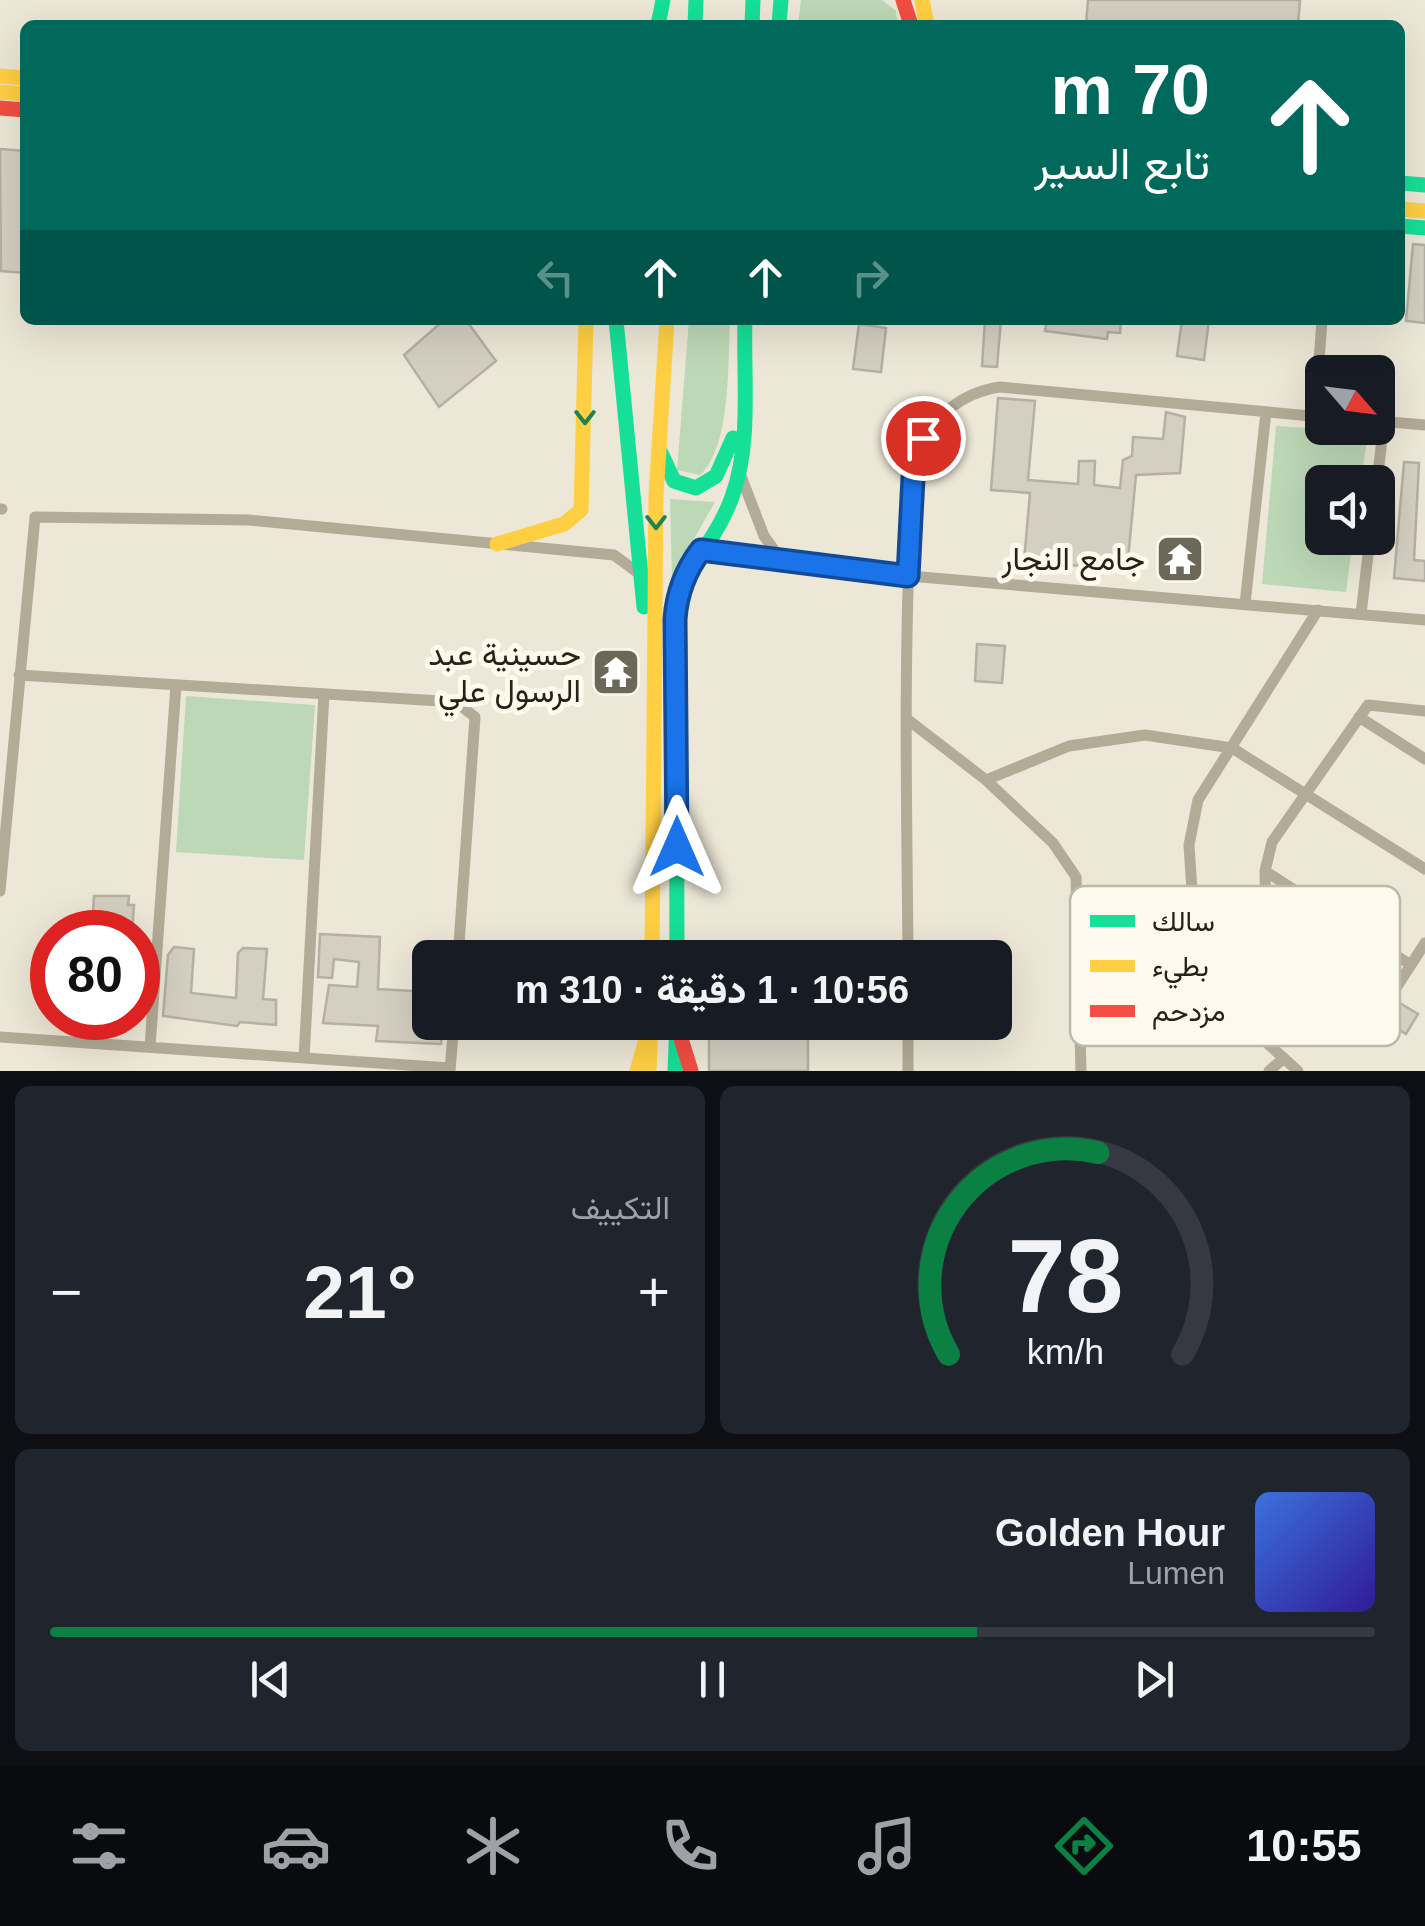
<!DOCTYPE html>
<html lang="ar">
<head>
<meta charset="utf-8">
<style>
	body { margin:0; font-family:Arial,Vazirmatn,sans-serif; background:#20242c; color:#f1f3f6; direction:rtl; height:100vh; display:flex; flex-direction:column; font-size:38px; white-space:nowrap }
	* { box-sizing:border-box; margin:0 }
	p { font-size:32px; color:#9ea1a6 }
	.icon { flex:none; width:55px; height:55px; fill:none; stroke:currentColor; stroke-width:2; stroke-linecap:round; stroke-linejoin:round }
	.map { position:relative; height:1071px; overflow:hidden; direction:ltr }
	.drawer { display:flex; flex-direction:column; gap:15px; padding:15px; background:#0d0f14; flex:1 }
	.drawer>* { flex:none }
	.banner { position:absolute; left:20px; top:20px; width:1385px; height:305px; border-radius:15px; box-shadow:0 10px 40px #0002; direction:rtl; background:#00695c; color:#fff; overflow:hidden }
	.needle { width:65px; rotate:118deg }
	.controls { position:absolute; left:1305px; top:355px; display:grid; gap:20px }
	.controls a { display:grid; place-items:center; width:90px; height:90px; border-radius:15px; background:#171b24; box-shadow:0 10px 40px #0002; font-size:50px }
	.speed { position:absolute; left:30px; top:910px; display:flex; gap:20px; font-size:50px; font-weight:700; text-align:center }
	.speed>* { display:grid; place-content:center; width:130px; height:130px; border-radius:50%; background:#171b24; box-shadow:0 10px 40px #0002; line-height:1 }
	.speed .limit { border:15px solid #d22; background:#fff; color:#111 }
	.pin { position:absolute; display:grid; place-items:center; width:85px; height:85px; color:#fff; margin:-42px; border:5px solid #fff; border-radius:50%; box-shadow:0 2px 10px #0007 }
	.me { position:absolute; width:110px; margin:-55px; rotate:0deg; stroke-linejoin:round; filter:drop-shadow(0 0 8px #0008) }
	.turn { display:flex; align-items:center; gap:35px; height:210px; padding:0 30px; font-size:45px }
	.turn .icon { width:130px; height:130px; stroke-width:2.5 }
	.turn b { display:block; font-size:70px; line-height:85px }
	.lanes { display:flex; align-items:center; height:95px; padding:0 30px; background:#0003; justify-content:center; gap:50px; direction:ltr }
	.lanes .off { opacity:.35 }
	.big { font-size:75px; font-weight:800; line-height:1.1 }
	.drawer .widget { flex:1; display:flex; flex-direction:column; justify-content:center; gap:15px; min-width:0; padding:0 35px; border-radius:15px; background:#20242c }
	.drawer .dial { align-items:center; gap:0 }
	.dial svg { height:260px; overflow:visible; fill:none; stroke:#363941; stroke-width:7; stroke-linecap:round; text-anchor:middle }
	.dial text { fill:#f1f3f6; stroke:none }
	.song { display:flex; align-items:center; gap:30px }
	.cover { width:120px; height:120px; border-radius:15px; background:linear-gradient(135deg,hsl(220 70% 55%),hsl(250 70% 35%)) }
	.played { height:10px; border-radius:5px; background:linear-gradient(90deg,#0b8043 70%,#363941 70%) }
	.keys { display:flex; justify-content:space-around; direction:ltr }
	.heat { display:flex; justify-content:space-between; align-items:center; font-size:55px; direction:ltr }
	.drawer .tiles { flex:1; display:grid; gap:15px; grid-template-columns:1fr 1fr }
	.widget:last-child { grid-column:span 2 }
	.trip { position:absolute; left:412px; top:940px; width:600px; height:100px; border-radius:15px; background:#171b24; box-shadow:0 10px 40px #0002; font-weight:800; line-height:100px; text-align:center; direction:rtl }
	.tab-bar { display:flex; height:160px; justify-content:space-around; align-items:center; background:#090b0e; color:#9ea1a6 }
	.tab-bar .icon { width:70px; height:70px }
	.tab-bar .selected { color:#0b8043 }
	.tab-bar b { font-size:45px; color:#f1f3f6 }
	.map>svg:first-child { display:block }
</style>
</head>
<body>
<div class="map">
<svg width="1425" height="1071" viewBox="0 0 1425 1071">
	<rect width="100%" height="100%" fill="#ece7d6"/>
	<path fill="#bdd8b6" d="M801,0H882L896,11L898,25H798Z
		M689,320H730C728,360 731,448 700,475L677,470Z
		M1276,426L1368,432L1361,482H1322V538H1353L1346,592L1262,584Z
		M670,499L715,502L672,577Z
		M186,696L315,705L304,860L176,852Z"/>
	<path fill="#d5cfc2" stroke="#b6afa3" stroke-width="2.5" d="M1088,0H1300L1298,25H1086Z
		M0,149L25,151V273L1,271Z
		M1413,244L1425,245V323L1406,321Z
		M444,320H466L496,361L439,407L404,355Z
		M985,320H1001L997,367L982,366Z
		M1047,320H1121L1120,333L1108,332L1107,339L1045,331Z
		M1182,320H1209L1204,360L1177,356Z
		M859,324L886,328L881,372L853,369Z
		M998,398L1035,401L1028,480L1078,484L1079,461H1095L1094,485L1120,488L1123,460L1132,456L1133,437L1163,439L1166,412L1185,417L1180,473L1136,475L1127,570L1024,561L1030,493L991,490Z
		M1404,462L1419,463L1414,560L1425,561V581L1394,578Z
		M977,644L1005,646L1002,683L975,681Z
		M94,896H129L128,905H134L132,932L92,930Z
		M320,934L380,937L378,989L430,992V1022H443L441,1044L376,1041L378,1026L323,1023L329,985L357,987L359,962L334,959L332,978L318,977Z
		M174,947L194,949L191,993L236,998L238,953L243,948L267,949L263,999L276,1000V1025L240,1022L237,1026L163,1016L168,955Z
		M1398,1002L1418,1014L1406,1034L1386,1022Z
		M709,1031H808V1071H709Z"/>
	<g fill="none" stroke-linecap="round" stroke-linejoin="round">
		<path stroke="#b2ab97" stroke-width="11" d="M1315,416L1322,320
			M1379,421L1425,425
			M741,476L764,536L782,561
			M1377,482L1384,422
			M0,509H2
			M701,549L909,576L1425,620
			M1245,604L1266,412
			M1361,614L1370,538
			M19,675L456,702L475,717L458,958
			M1425,711L1368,705L1272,842L1265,871L1266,928L1376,1019L1425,943
			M1359,717L1425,759
			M907,719L986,780L1053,843L1076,877L1081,1071
			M986,780L1069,746L1145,735L1232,748L1425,869
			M1265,871L1411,965
			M0,891L35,517L249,520L614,555L637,572
			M908,958C907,826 904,693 909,561C911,529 905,485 915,455C928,419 963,392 1000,387L1322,417
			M1080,997H1216
			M908,1022V1071
			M0,1037L450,1068
			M150,1047L176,685
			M304,1058L324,694
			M450,1071L454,1022
			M1269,1071L1284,1058
			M1298,1071L1216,997L1197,966L1189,845L1198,800L1318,610"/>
		<path stroke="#16e098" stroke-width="15" d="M658,25L663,0
			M695,25L696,0
			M752,25L753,0
			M779,25L781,0
			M1400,183L1425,185
			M1400,226L1425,228
			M616,320L644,607
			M661,453L674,481L696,488L716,476L733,438
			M677,958L676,607C687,566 718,537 732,497C752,442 743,377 745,320
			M675,1071L677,1022"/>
		<path stroke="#ffcf43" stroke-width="15" d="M922,0L927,25
			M0,76L25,78
			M0,92L25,94
			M1400,209L1425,211
			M497,544L564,524L581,510L586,320
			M652,958L656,496L667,320
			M637,1071L646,1039
			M649,1071L651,1022"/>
		<path stroke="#f24e42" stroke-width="15" d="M903,0L911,25
			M0,108L25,110
			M679,1032L691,1071"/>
	</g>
	<defs><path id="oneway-chevron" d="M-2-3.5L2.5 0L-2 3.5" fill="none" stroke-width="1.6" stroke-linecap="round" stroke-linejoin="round" transform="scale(2.5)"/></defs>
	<g stroke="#1e8157">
		<use href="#oneway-chevron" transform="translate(585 417) rotate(90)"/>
		<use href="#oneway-chevron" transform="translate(656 522) rotate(90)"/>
	</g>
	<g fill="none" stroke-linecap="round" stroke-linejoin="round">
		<g stroke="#114b97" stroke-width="25">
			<path id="route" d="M677,847L675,619C677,592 685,571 701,550L908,576L914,458L923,438"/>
		</g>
		<use href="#route" stroke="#1a73e8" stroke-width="18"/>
	</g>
	<defs>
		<g id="temple-square" transform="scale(2.5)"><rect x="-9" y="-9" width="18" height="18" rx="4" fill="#6b6759" stroke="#fdf9ed"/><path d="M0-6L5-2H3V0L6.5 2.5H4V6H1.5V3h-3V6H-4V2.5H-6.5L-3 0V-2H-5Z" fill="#fff"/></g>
	</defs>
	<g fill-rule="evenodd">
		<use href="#temple-square" x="1180" y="559"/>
		<use href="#temple-square" x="616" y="672"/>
	</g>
	<g text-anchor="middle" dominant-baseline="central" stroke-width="10" stroke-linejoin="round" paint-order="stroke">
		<g font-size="32" fill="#262216" stroke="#fdf9ed" text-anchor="end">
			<text x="1145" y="559">جامع النجار</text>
			<text x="581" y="654">حسينية عبد<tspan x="581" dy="37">الرسول علي</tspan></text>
		</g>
	</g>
	<rect x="1070" y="886" width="330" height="160" rx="15" fill="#fdf9ed" stroke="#bcb8ac" stroke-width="2.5"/>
	<rect x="1090" y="915" width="45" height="12" fill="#16e098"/>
	<rect x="1090" y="960" width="45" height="12" fill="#ffcf43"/>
	<rect x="1090" y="1005" width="45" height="12" fill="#f24e42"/>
	<g font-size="28" fill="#262216">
		<text x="1152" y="931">سالك</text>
		<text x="1152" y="976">بطيء</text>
		<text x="1152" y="1021">مزدحم</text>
	</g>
</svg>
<div class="controls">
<a><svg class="needle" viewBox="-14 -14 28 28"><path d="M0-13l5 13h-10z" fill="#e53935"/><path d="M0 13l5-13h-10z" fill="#9ea1a6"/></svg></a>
<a><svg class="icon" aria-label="sound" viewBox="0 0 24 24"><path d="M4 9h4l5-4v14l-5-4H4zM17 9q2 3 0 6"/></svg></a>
</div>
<div class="speed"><div class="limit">80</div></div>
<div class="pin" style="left:923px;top:438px;background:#d93025"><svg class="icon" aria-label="arrive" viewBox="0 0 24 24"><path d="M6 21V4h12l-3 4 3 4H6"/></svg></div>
<svg class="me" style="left:677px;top:847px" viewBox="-20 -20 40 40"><path d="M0-17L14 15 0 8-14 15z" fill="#1a73e8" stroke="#fff" stroke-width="4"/></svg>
<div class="trip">10:56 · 1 دقيقة · 310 m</div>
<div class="banner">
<div class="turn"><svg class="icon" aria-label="ahead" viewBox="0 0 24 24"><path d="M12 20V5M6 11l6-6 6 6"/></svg><div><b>70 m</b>تابع السير</div></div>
<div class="lanes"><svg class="icon off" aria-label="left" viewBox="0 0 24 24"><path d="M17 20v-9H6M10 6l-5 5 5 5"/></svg><svg class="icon" aria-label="ahead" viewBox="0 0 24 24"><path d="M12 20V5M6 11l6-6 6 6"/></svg><svg class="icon" aria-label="ahead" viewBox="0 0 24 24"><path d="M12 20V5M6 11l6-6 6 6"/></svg><svg class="icon off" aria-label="right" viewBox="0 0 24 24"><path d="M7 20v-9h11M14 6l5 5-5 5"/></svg></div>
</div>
</div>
<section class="drawer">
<div class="tiles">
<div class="widget dial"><svg viewBox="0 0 100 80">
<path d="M14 69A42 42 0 1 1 86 69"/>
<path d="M14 69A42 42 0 0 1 60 7" stroke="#0b8043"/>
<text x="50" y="56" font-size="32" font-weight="700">78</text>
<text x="50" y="72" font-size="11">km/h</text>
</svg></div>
<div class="widget"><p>التكييف</p>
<div class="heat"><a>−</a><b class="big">21°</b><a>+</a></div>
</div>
<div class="widget">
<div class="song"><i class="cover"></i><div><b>Golden Hour</b><p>Lumen</p></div></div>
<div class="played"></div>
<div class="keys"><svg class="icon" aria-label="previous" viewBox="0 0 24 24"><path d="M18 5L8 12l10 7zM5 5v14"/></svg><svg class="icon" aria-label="pause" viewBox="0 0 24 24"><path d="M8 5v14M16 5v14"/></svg><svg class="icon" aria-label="next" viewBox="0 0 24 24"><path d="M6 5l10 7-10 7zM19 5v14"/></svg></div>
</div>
</div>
</section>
<nav class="tab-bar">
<b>10:55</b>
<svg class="icon selected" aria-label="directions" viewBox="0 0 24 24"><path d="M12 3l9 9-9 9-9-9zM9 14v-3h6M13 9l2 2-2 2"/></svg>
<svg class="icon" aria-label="music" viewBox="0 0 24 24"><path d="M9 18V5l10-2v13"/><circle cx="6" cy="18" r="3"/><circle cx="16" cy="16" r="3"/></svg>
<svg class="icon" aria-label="phone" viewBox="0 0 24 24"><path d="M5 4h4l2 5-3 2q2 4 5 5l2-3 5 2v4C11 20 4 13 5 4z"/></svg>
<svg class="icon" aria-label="climate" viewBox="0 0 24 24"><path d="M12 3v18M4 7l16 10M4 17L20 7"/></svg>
<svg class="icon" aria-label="car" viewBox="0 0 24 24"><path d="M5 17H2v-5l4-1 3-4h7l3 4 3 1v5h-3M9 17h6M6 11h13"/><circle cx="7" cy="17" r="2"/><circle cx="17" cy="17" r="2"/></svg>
<svg class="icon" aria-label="filters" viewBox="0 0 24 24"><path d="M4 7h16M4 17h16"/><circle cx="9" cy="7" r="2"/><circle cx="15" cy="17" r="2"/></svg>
</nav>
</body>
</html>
